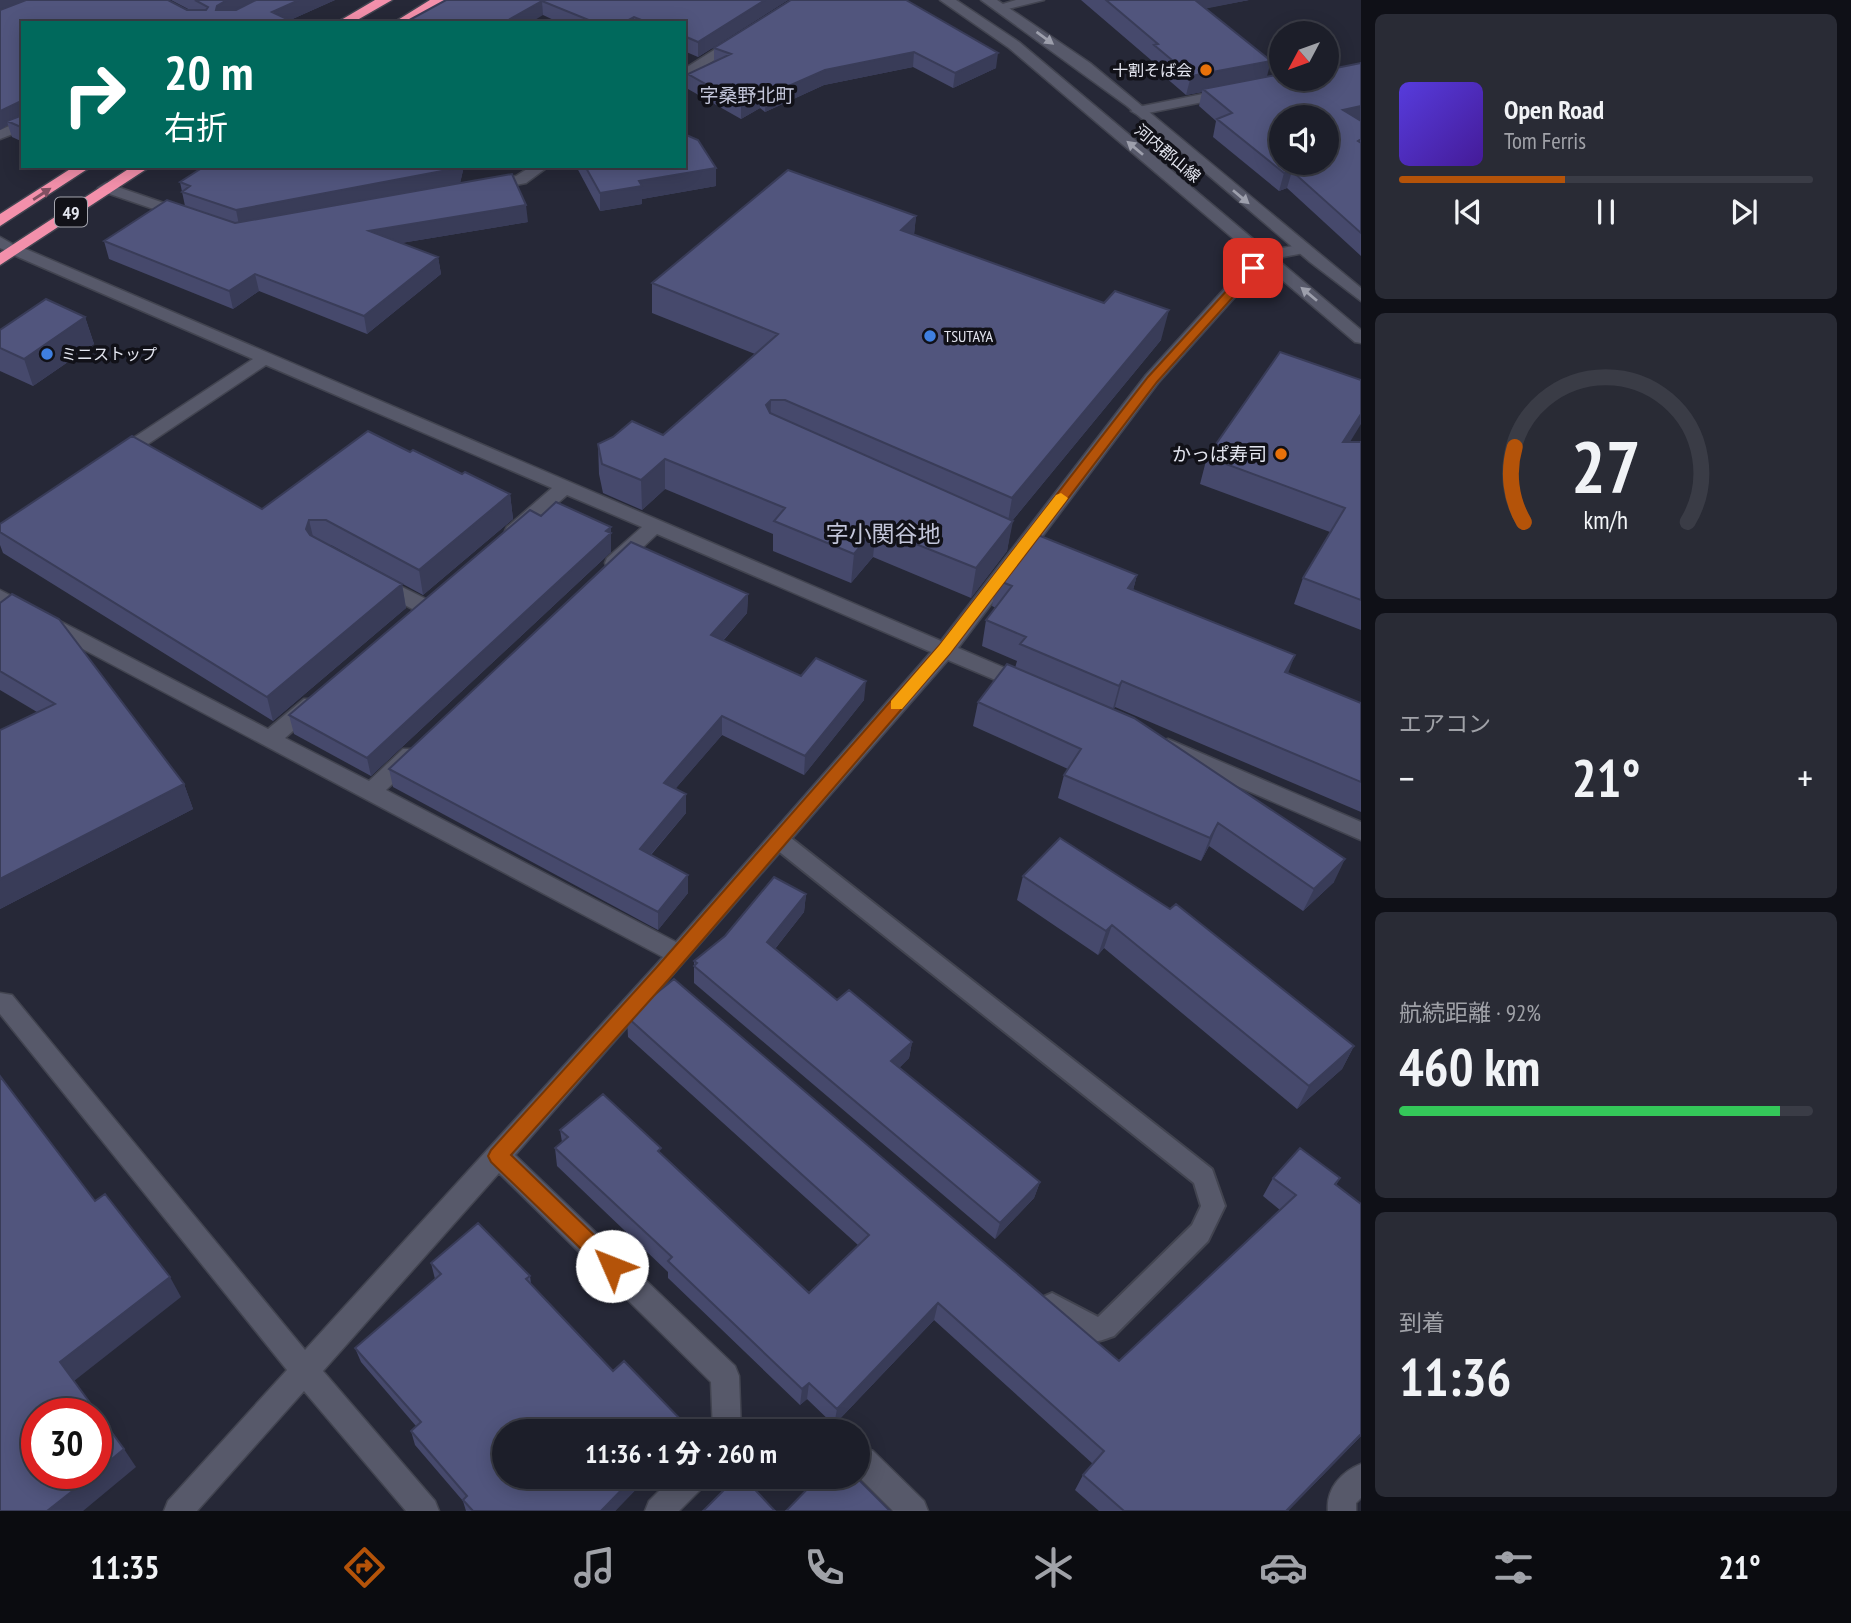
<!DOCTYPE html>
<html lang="ja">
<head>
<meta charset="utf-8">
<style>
	body { margin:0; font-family:"PT Sans Narrow","Noto Sans JP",sans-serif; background:#292b35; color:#f1f3f6; height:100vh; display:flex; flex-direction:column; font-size:26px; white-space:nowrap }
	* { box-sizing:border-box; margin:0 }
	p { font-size:23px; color:#a0a2a8 }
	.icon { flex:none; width:38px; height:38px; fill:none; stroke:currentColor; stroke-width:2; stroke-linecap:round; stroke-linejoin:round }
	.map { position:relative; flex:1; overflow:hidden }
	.panel { display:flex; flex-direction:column; gap:14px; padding:14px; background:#0f1017; width:490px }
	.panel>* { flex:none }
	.guide { position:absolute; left:21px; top:21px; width:665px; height:147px; border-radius:0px; box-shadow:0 4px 18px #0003,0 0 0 2px #3a3c46; background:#00695c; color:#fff; overflow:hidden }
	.needle { width:46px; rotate:229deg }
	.controls { position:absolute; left:1269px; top:21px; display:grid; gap:14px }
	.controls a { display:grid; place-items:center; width:70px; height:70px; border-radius:50%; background:#1c1e29; box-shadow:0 4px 18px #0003,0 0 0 2px #3a3c46; font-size:35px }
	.speed { position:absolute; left:21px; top:1398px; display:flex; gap:14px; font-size:35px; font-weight:700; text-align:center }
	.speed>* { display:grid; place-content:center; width:91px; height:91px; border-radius:50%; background:#1c1e29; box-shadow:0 4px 18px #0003,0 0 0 2px #3a3c46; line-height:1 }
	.speed .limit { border:10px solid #d22; background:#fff; color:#111 }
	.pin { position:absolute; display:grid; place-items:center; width:60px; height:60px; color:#fff; margin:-30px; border-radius:14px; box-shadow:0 4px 10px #0006 }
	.me { position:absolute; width:77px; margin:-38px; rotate:314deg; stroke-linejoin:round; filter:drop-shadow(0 0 5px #0008) }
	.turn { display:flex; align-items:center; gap:24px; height:147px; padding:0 28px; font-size:32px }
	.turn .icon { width:91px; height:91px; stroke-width:2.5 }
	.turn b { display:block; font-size:49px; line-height:60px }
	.big { font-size:52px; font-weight:800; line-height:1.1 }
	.panel .card { flex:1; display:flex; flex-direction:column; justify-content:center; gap:10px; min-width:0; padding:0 24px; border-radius:10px; background:#292b35 }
	.panel .dial { align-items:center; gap:0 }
	.dial svg { height:182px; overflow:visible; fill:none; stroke:#3a3c46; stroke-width:7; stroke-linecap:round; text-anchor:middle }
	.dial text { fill:#f1f3f6; stroke:none }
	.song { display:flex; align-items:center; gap:21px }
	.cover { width:84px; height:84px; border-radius:10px; background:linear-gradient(135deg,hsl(250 70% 55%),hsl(260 70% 35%)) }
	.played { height:7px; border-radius:4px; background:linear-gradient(90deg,#b45309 40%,#3a3c46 40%) }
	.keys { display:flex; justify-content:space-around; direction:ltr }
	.heat { display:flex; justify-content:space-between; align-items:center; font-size:38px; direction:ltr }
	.charge { height:10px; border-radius:5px; background:linear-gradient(90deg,#34c759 92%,#3a3c46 0) }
	.trip { position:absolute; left:492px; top:1419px; width:378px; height:70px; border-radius:35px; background:#1c1e29; box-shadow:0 4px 18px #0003,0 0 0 2px #3a3c46; font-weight:800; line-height:70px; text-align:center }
	.dock { display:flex; height:112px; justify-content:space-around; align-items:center; background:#0b0c10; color:#a0a2a8 }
	.dock .icon { width:49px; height:49px }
	.dock .on { color:#b45309 }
	.dock b { font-size:32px; color:#f1f3f6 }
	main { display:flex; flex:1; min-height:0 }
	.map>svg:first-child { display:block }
</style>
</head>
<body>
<main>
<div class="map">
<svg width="1361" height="1511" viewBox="0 0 1361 1511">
	<rect width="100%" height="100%" fill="#262837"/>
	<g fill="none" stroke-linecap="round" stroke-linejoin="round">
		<g stroke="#424450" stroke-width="4">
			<path id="lane" d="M779,832L786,834L1212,1169L1225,1206L1208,1241L1114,1336C1107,1338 1098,1343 1091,1341C1079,1339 1044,1316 1040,1305L1043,1297L1052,1293L1098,1317L1192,1225L1201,1206L1194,1183L772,846L769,840L772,834Z"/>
		</g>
		<g stroke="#424450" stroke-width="3">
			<path id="street" d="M1016,0H1044L1000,11L993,7Z
				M733,38L745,41L684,79V69Z
				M1228,89L1235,93L1233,96L1138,115L1131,111L1138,107Z
				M23,120V130L0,139V130Z
				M532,166H549L526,183L489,190L482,186L484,183L516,176Z
				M106,183L190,212L193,215L190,218H180L101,191L98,188Z
				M1303,244L1311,249L1309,252L1268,260L1158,383L958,648L1033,680L1036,685L1033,690H1019L948,660L515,1155L735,1366L739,1376L741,1432H713L711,1382L499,1173L323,1371L435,1501L439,1511H406L304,1391L197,1511H164L168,1501L287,1370L0,1014V993L12,995L305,1350L663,957L0,605V590L268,729L304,699H318L321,704L318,709L285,738L369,781L403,749H417L420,755L417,761L386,790L676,942L931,652L657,534L621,568H607L605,563L607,558L642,527L567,495L521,535H507L505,531L507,527L552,488L266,365L124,460H112L109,456L112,452L253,359L9,253V247H21L941,641L1146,375L1257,253Z
				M380,576L432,602L435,607L432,612H418L373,588L370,583L373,578Z
				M1168,739L1361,822V840L1161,753L1158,747L1161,741Z
				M863,1447L873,1451L924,1501L928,1511H893L858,1476V1449Z
				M1361,1464V1498L1356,1503V1511H1328C1326,1489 1341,1472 1361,1464Z
				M673,1477H707L703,1487L679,1511H645L649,1501Z"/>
		</g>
		<g stroke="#424450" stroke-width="3">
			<path id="secondary" d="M940,0H956L1019,42L1361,330V343L1355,342L1009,48Z
				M981,0H997L1090,63L1361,288V301L1310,262L1127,106Z
				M0,237L23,250L15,255L0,248Z"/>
		</g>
		<g stroke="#424450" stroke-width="3">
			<path id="highway" d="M375,0H392L352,23H336Z
				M430,0H446L409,23H393Z
				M75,166H92L0,226V214Z
				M133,166H151L0,265V253Z"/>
		</g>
		<use href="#lane" fill="#57596a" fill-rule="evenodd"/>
		<use href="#street" fill="#57596a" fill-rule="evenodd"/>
		<use href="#secondary" fill="#57596a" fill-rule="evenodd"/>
		<use href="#highway" fill="#f390ab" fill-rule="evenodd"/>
	</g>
	<path fill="#46496c" d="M0,0L190,10L171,0H335L288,21L23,23V142L12,137L8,125L0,130Z
		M446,0H788L698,57L684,51V23H560L543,15Z
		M791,0L996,68L953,88L913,67L824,85L765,112L760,108L741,119L688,89V74L714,62V48Z
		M1081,0H1249L1206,8L1267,77L1326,79L1361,63V256L1287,188L1279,191L1213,137L1216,121L1199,106L1202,92L1186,95L1150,64L1151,60Z
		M205,166H464L460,183L528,222L401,243L438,257L441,274L367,334L259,291L233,309L109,259L104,241L185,206L180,182Z
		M576,166H684L716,168V186L642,199V204L600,211Z
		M916,216L914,234L1161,340L1012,521L1007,551L971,598L873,557L851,583L773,551V534L665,489L642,510L603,493L599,474L598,444L663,435L755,354L652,313V283Z
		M85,317L94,344L33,386L0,371V330Z
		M1350,442H1361V630L1294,604L1303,578L1330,532L1200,484L1207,457Z
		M410,452L510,494L513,519L423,595L331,545H328L402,584L406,608L273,721L3,553L0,545V524L262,509Z
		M541,516L611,527V552L371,776L294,734L289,715Z
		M1137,575L1133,590L1288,673L1361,703V812L1115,707L1113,709L1334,882L1303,911L1209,846L1201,861L1058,798L1064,775L1068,769L973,726L978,702L1015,668L1017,661L982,646L986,620L996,608L992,606L997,580Z
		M748,594L747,613L723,641L801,676L864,700L804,775L722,735L675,789L686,794V813L651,855L688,893L658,930L393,787L389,769Z
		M0,603L184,784L193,809L0,909V730L37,712L0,690Z
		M1023,876L1354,1046L1342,1069L1297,1109L1104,948L1098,955L1017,900Z
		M806,894L804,912L775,949L837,1000L912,1042L909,1058L899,1068L1040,1182L1034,1198L995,1239L694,983V961Z
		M627,1017L1119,1361L1280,1210L1263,1196L1273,1178H1340L1336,1185L1361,1436L1288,1511H1099L1075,1490L1083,1475L1093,1464L934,1320L834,1425L807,1399L800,1405L668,1278V1272L557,1166L555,1148L562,1142L560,1130L661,1153L809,1293L858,1245L628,1037Z
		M431,1263L530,1276L531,1284L613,1371L685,1424V1432H504V1477H648L615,1511H466L463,1501L415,1445L411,1431L416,1426L361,1362L355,1348L435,1279Z"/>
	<path fill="#393c58" d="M0,0H36L0,14Z
		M227,0H258L220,21L216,10L217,6Z
		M299,0H335L288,21V23H274L272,12Z
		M765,0H788L698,57V42Z
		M1186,0H1249L1184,13Z
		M542,1L543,15L530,23H503Z
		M634,17V23H623Z
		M914,52L913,67L824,85L765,112L766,96L825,70Z
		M998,53L996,68L953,88L955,73Z
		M1271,61L1266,80L1203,89L1202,92L1186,95L1191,76Z
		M760,93V108L741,119V104Z
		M19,102L23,115L7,121L8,125L0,130V111Z
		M1361,106V122L1343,110Z
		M459,166H464L460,184L239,225L236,210Z
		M716,168V186L642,199V204L600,211V193L639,181Z
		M1292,171L1287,188L1279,191L1284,173Z
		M526,205L528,222L371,248L369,231Z
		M916,216L913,245L901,230Z
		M438,257L441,274L367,334L364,316Z
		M255,274L259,291L233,309L229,291Z
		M1169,310L1161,340L1007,527L1012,498Z
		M85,317L94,344L33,386L24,359Z
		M771,400L770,429L766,405Z
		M1361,414V424L1334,468L1343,442Z
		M665,459V489L642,510L641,480Z
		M510,494L513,519L423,595L419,570Z
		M309,520L315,545L306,529Z
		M1013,521L1007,551L971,598L976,568Z
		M611,527V552L371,776L367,758Z
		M876,528L873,557L851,583L854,554Z
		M1137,575L1130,601L1128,588Z
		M402,584L406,608L273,721L267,697Z
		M748,594L747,613L711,654V635Z
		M1295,655L1285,681V672Z
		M866,681L864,700L804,775L805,756Z
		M1122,681L1115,707L1112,712L1119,686Z
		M722,716V735L664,802V783Z
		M184,784L193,809L0,909V879Z
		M686,794V813L640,867V849Z
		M1218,823L1209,846L1201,861L1210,838Z
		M1345,859L1334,882L1303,911L1314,889Z
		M688,875V893L658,930V912Z
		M806,894L804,912L766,960L767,942Z
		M1112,925L1104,948L1098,955L1106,931Z
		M912,1042L909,1058L888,1078L891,1061Z
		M1354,1046L1342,1069L1297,1109L1309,1086Z
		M1040,1182L1034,1198L995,1239L1000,1223Z
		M170,1277L181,1297L74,1381L60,1362Z
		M938,1303L934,1320L834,1425L837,1409Z
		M809,1383L807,1399L800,1405L802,1389Z
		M685,1424V1432H678Z
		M1361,1434V1436L1288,1511H1286Z
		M124,1449L136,1467L83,1511H47L94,1474H96V1472Z
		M634,1477H648L615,1511H601Z"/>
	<path fill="#51557d" stroke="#393c58" stroke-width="2" fill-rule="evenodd" d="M26,0H168L187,10H206L208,7L195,0H227L217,6L216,10H236L256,0H299L272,12L287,19L279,23H23V128L7,121L20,116L19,102L0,111V10Z
		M446,0H765L698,42L684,36V23H649L634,17L623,23H596L542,1L503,23H404Z
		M791,0H906L998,53L955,73L914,52L825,70L766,96L760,93L741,104L688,74L731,54L714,48Z
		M1106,0H1195L1271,61L1191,76L1154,45L1158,44Z
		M1361,63V106L1343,110L1361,121V139L1358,141L1361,143V233L1292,171L1284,173L1217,119L1232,113L1203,89L1281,74V79H1326V70ZM1281,117H1326V163H1281Z
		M684,134L698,140L716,168L639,181L642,186L600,193L585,166H684Z
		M205,166H459L458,168L236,210L182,192L190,186L180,182Z
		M788,170L916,216L901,230L1104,303L1115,291L1169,310L1012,498L785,400H771L766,405L770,413L1013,521L976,568L876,528L854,554L774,521L785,508L665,459L641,480L602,464L598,444L613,437L632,421L663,435L778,334L652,283Z
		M512,174L526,205L369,231L438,257L364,316L255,274L229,291L104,241L167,200L235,223Z
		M46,299L85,317L24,359L0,348V330Z
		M1280,352L1361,380V414L1343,442H1361V600L1303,578L1345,508L1207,457Z
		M368,431L410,452L413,450L462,474L465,472L510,494L419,570L326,520H309L306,529L310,535L402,584L267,697L0,532V524L132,436L262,509Z
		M556,502L611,527L606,531L611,533L367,758L289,715L530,510L541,516Z
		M1033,533L1137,575L1128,588L1295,655L1285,672L1361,703V782L1122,681L1119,686L1020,644L1026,637L986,620L1012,586L997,580Z
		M631,542L748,594L711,635L801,676L816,658L866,681L805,756L722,716L664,783L686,794L640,849L688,875L658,912L389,769Z
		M12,594L59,619L184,784L0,879V730L55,704L0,671V603Z
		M1007,664L1134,718L1345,859L1314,889L1218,823L1210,838L1064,775L1081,749L978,702Z
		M1060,838L1170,909L1176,904L1354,1046L1309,1086L1112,925L1106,931L1023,876Z
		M774,877L806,894L767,942L837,1000L849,990L912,1042L891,1061L1040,1182L1000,1223L694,966L697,963L694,961L725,936Z
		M674,979L1119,1361L1296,1195L1273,1178L1300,1148L1340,1178L1335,1184L1361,1204V1434L1287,1510L1288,1511H1124L1083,1475L1104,1451L938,1303L837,1409L809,1383L802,1389L668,1261L672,1257L555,1148L568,1137L560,1130L603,1094L661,1148L658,1151L809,1293L869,1235L627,1017Z
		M0,1076L95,1201L105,1194L170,1277L60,1362L124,1449L96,1472V1414H37V1474H94L47,1511H0Z
		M478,1223L530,1276L526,1279L613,1371L624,1361L685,1424L678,1432H504V1477H634L601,1511H473L463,1500L467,1496L411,1431L421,1422L355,1348L441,1274L431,1263Z
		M737,1477H743L775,1511H703Z
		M819,1477H856L890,1511H786Z"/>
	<defs><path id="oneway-solid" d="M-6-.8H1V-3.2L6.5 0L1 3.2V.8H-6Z" transform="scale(1.75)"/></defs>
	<g fill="#9d9fac">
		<use href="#oneway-solid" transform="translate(1045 38) rotate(36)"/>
		<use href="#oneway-solid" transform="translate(1135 148) rotate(-140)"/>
		<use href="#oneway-solid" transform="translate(1241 197) rotate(40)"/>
		<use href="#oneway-solid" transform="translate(1309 294) rotate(-140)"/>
	</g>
	<use fill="#825062" href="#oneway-solid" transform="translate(42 194) rotate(-33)"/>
	<path fill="#b45309" stroke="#753606" stroke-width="2" d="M1249,266L1259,268L1157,382L950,653L669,979L511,1155L619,1259L622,1266L619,1272L612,1275L605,1272L491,1162L488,1156L491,1150L656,968L939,646L1148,377Z"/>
	<path fill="#f59e0b" d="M1061,493L1068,498L1066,501L950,653L902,709H891V701L939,646L1056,495Z"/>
	<g fill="#e8710a" stroke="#111118" stroke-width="2.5">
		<circle cx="1206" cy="70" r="7"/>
		<circle cx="1281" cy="454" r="7"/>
	</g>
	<g fill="#3f7fe0" stroke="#111118" stroke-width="2.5">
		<circle cx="930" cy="336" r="7"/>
		<circle cx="47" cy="354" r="7"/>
	</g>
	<g text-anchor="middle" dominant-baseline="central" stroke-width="7" stroke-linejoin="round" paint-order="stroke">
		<g font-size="16" fill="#e3e5ef" stroke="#111118" text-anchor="start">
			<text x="1192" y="70" text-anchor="end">十割そば会</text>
			<text x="944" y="336">TSUTAYA</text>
			<text x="61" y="354">ミニストップ</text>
		</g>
		<g font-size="16" fill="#e3e5ef" stroke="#111118">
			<text transform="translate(1168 153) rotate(40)">河内郡山線</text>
		</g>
		<rect fill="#111118" stroke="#a4a5ae" stroke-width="2" x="55" y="197.5" width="32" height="29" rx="5"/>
		<g font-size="18" font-weight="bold" fill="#e3e5ef">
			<text x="71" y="212">49</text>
		</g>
		<g font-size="19" fill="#c3c6da" stroke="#111118">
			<text x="747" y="95">字桑野北町</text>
		</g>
		<g font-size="19" fill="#e3e5ef" stroke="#111118" text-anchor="end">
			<text x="1267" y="454">かっぱ寿司</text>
		</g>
		<g font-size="23" fill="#c3c6da" stroke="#111118">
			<text x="883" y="533">字小関谷地</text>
		</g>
	</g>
</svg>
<div class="controls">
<a><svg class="needle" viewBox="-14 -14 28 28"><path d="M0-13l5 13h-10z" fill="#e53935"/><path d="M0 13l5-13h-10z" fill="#a0a2a8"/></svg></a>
<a><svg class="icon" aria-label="sound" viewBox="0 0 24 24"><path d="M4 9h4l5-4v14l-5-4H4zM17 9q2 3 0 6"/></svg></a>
</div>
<div class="speed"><div class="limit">30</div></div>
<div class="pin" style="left:1253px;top:268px;background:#d93025"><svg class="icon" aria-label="arrive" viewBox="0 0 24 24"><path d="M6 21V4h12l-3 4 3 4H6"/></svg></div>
<svg class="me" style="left:612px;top:1266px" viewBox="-20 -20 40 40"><circle r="19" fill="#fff"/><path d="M0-13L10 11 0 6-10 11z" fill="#b45309"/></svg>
<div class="trip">11:36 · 1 分 · 260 m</div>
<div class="guide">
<div class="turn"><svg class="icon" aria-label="right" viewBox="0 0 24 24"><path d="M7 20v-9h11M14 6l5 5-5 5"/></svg><div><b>20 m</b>右折</div></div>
</div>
</div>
<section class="panel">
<div class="card">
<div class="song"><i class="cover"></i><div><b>Open Road</b><p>Tom Ferris</p></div></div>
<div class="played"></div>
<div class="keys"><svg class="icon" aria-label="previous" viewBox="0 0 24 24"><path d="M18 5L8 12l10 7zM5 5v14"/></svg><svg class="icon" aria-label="pause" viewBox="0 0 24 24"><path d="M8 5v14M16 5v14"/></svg><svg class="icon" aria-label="next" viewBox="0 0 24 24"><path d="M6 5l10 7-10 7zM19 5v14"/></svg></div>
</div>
<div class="card dial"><svg viewBox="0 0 100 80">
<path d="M14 69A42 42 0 1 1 86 69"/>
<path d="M14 69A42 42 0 0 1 10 36" stroke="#b45309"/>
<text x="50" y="56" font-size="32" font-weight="700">27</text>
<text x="50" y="72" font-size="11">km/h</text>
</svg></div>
<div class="card"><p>エアコン</p>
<div class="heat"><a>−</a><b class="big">21°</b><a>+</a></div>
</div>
<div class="card"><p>航続距離 · 92%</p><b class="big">460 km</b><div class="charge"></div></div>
<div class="card"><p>到着</p><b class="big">11:36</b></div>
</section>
</main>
<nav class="dock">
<b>11:35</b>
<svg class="icon on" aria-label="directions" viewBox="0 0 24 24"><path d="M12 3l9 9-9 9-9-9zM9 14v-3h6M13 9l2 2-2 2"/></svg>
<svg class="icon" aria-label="music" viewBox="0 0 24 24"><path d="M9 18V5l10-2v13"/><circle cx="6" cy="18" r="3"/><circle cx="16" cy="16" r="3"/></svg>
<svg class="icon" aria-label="phone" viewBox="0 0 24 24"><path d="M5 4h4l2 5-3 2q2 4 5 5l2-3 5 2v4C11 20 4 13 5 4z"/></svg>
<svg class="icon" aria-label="climate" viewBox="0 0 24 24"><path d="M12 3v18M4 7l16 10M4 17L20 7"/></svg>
<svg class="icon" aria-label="car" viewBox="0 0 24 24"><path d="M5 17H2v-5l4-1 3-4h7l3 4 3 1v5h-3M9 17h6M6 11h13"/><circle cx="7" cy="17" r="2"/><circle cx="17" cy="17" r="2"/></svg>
<svg class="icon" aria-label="filters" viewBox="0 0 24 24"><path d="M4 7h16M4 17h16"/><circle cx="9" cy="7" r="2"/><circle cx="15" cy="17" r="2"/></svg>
<b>21°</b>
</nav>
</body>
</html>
